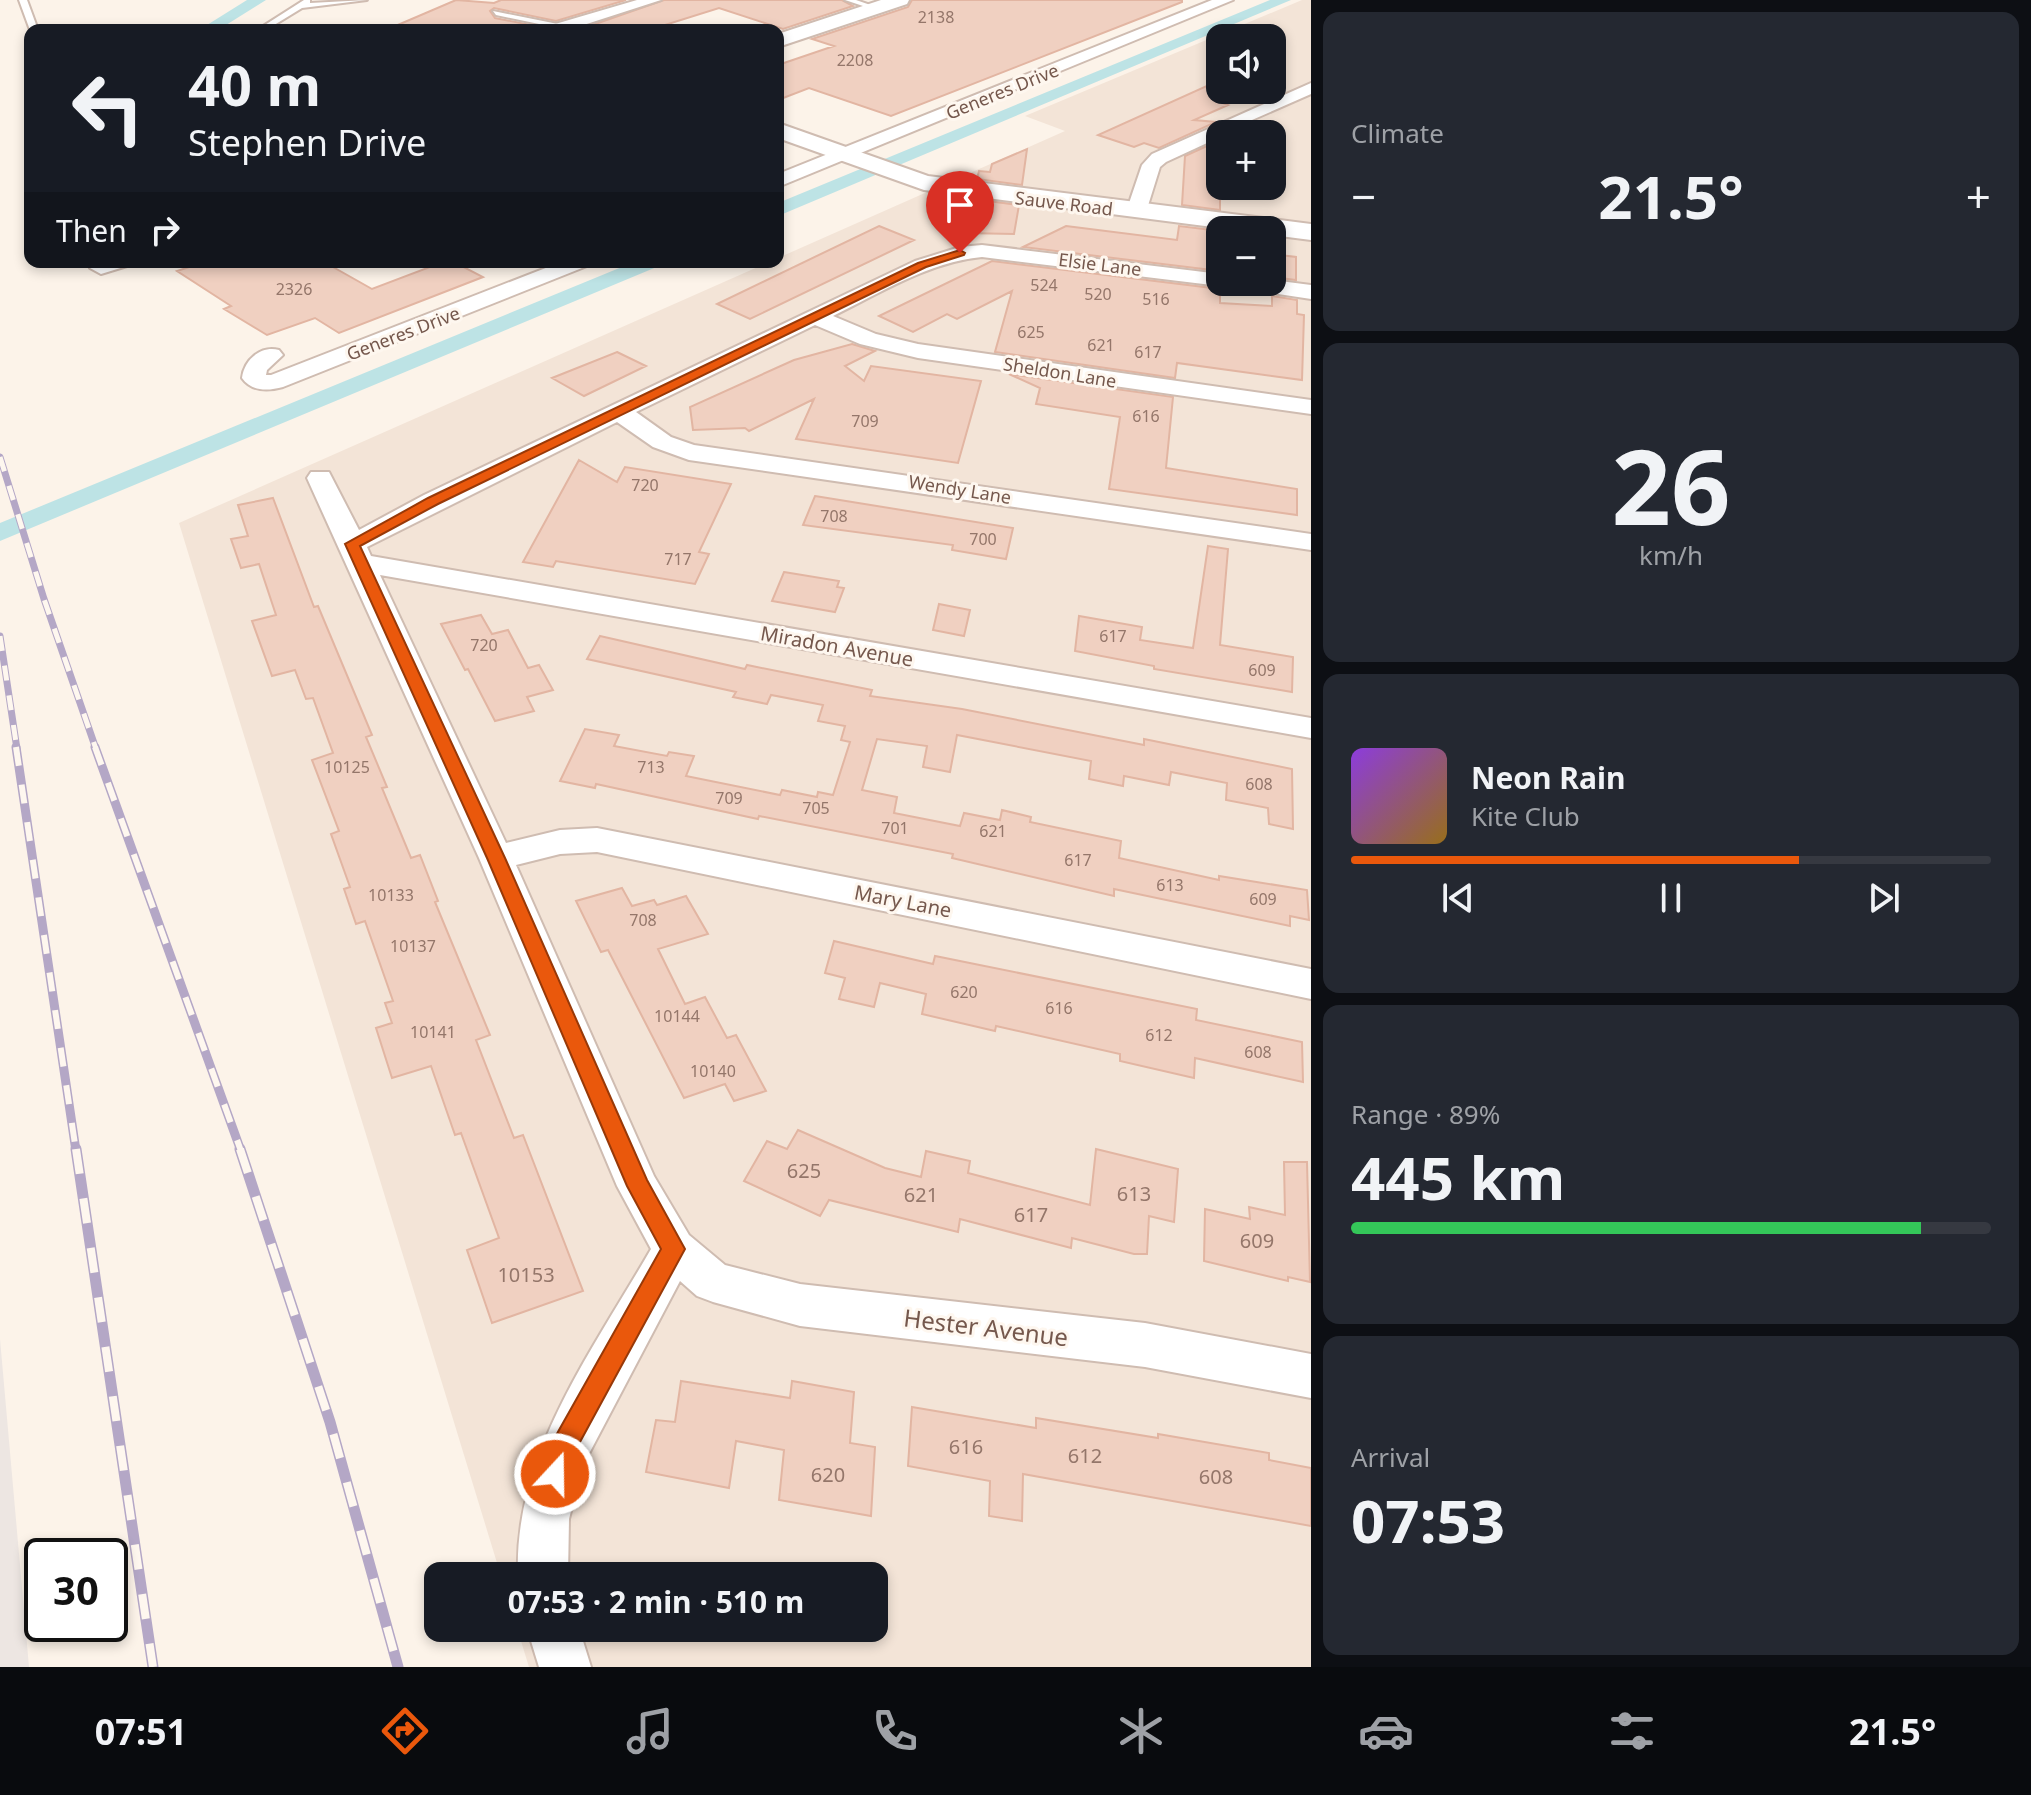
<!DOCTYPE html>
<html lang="en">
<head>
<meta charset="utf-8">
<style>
	body { margin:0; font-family:"Noto Sans",sans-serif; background:#242831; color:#f1f3f6; height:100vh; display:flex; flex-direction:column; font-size:30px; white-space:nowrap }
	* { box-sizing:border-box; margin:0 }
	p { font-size:26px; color:#9ea1a6 }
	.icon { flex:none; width:44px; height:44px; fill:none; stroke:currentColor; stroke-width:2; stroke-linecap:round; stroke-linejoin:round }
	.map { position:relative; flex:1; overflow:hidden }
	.drawer { display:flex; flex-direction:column; gap:12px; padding:12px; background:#0d0f14; width:720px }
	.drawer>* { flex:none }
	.guide { position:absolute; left:24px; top:24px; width:760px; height:244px; border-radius:16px; box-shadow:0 4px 12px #0003; background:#171b24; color:#f1f3f6; overflow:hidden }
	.fabs { position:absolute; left:1206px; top:24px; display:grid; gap:16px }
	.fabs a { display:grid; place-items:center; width:80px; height:80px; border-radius:16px; background:#171b24; box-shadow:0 4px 12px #0003; font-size:40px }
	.speed { position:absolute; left:24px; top:1538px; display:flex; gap:16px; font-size:40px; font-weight:700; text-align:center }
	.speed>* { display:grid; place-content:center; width:104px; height:104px; border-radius:50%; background:#171b24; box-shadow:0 4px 12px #0003; line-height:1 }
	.speed .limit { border:4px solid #111; border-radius:12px; background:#fff; color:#111 }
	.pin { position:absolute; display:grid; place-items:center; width:68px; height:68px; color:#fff; margin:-82px -34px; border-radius:50% 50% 50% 0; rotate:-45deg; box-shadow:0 0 8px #0007 }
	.pin .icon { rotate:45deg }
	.me { position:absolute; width:88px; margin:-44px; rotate:21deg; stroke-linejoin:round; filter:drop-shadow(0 0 6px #0008) }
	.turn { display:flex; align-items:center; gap:28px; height:168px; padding:0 32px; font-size:36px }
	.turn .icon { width:104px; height:104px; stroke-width:2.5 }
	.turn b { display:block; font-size:56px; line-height:68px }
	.then { display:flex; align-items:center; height:76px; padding:0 32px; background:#0003; gap:16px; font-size:30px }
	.big { font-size:60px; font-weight:700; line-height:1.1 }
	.drawer .tile { flex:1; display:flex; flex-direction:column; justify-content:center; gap:12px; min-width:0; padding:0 28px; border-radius:16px; background:#242831 }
	.drawer .dial { align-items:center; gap:0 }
	.dial b { font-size:104px; line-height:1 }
	.song { display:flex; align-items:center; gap:24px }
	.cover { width:96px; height:96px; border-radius:12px; background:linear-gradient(135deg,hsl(270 70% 55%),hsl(40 70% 35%)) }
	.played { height:8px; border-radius:4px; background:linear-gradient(90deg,#ea580c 70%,#363941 70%) }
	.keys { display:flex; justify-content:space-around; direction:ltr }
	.heat { display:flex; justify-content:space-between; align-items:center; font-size:44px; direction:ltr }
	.charge { height:12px; border-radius:6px; background:linear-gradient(90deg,#34c759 89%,#363941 0) }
	.trip { position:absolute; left:424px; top:1562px; width:464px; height:80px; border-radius:16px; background:#171b24; box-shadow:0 4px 12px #0003; font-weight:700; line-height:80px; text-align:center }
	.tab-bar { display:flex; height:128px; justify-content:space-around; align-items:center; background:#090b0e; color:#9ea1a6 }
	.tab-bar .icon { width:56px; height:56px }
	.tab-bar .current { color:#ea580c }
	.tab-bar b { font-size:36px; color:#f1f3f6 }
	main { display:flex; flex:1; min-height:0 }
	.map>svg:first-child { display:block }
</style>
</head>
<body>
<main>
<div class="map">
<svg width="1311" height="1667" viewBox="0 0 1311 1667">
	<rect width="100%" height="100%" fill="#fcf3e9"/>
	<path fill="#f3e4d7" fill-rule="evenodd" d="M1302,0H1311V1667H529L517,1628H874V1576H501L179,523L769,262H778V258L1065,131L1025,116ZM1220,38H1272V90H1220ZM1220,134H1272V186H1220ZM1220,230H1272V282H1220Z"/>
	<path fill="#ede6e2" d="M0,1339L29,1667H0Z"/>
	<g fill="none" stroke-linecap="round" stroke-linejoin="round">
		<path fill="#bde3e5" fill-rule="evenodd" d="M247,0H266L218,30H199Z
			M1270,0H1291L778,216V203Z
			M634,262H663L659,266L0,541V523Z"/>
	</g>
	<path fill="#f0d0c1" stroke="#e2b5a2" stroke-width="2" d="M456,0L494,3L501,0H626L556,21L494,8L490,11L495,18L541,27L540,30H386Z
		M664,0H842L853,6L783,29L719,8L649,30H578Z
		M912,0H1182V2L891,116L809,88L778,100V65L834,46L812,39L908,7Z
		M1220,80V102L1228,105L1194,120L1216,122L1159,148L1144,143L1134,147L1098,135Z
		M1220,140V210L1182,205L1185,156Z
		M1027,149L1022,185L977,179L979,171L990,172L992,164Z
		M973,199L1019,205L1014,234L965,233Z
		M879,226L914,240L750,319L717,304Z
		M1066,226L1177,240L1179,226L1220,231V271L1023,247Z
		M1272,254L1296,257V280L1272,277Z
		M992,261L1220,289V303L1272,306V296L1297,300V314L1304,315L1302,380L1177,363L1175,378L995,352L1012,291L957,319L947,314L913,332L879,316Z
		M204,262H324L372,289L443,262H454L483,277L339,333L315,318L267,335L224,309L231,306L177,271Z
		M852,344L875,351L845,366L864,381L871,366L981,381L958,463L796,439L814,399L749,431L745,428L693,430L690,407L794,360Z
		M617,352L646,366L584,396L552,378Z
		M1009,374L1173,397L1166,468L1297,489V515L1109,489L1120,417L1036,404L1040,388Z
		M579,460L617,482L625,467L731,484L699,552L709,554L695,584L556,561L553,567L523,562Z
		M815,496L1013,528L1006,559L952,550L953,545L803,525Z
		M273,498L314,607L318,606L372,735L366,737L387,787L382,788L411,858L420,855L438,901L435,902L490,1035L476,1040L514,1138L523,1135L583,1291L492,1323L467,1250L499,1238L461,1133L455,1135L431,1066L392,1078L376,1028L392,1023L385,1003L393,1001L365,921L356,924L344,889L350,887L331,834L339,831L312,760L333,753L313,698L306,699L295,670L272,676L252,621L276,615L259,564L241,568L231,539L248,536L238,505Z
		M1208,546L1228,549L1220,645L1293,657L1292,692L1154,669V666L1075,651L1079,616L1142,627L1140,640L1193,648Z
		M784,572L839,581L837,587L844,588L835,612L772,601Z
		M939,604L970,610L964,636L933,630Z
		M481,615L492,634L508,630L528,668L539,665L553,690L527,697L534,711L495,721L468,669L465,670L441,624Z
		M600,636L745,669L747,665L872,690L870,696L962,709L1144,745V739L1292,769L1293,829L1269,824L1268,808L1226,800L1227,783L1171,772L1169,785L1124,776L1123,786L1089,779L1091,761L957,735L950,772L923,767L927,746L877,739L862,790L897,797L894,813L960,826L964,813L1000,820L1002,810L1031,817L1030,822L1121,841L1119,858L1219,880V876L1307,890L1309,920L1290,916V926L1114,889V896L952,858L953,854L759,816L758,819L596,784L595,788L560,781L585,729L619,735L614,746L667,756L669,752L694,756L686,776L780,795L782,790L817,797L818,792L833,795L850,742L841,740L845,726L818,721L823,705L771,695L767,704L733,697L736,692L587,659Z
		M622,888L632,906L654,900L657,905L686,896L708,934L658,949L685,1004L705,997L727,1038L736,1035L766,1091L734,1101L725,1084L684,1098L608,950L601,952L576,901Z
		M834,941L933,964L935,956L1197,1009L1196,1020L1302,1042L1303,1082L1195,1058L1194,1078L1120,1061V1054L996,1026L995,1031L922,1014L926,994L880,983L874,1007L839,999L845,978L825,973Z
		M798,1130L885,1168L921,1177L926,1151L970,1161L968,1173L1090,1205L1096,1149L1178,1169L1174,1222L1149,1216L1147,1254H1134L1072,1238L1071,1248L960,1219L958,1232L829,1200L820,1216L744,1181L767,1141L787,1149Z
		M1284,1162H1307L1310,1282L1288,1277V1281L1204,1261L1205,1209L1250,1219L1249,1207L1285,1215Z
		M681,1381L790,1398L792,1381L854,1392L850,1443L875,1447L871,1516L779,1500L784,1450L736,1441L729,1488L646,1472L656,1420L675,1422Z
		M912,1407L1036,1428V1418L1158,1438V1434L1269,1453V1460L1311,1468V1526L1023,1474L1022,1521L989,1516L990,1481L908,1466Z"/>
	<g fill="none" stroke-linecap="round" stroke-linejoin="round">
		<g stroke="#cfbcb1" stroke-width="4">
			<path id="service" d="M19,0H27L38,30H30Z
				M304,0H310V3L367,0L302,8L266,30H257Z
				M845,0H856L879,8L875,10Z
				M493,11L563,25L567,27L563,29L496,15Z"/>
		</g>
		<g stroke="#cfbcb1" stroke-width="4">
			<path id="minor" d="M637,0H661L568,30H543L545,27Z
				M1212,0H1233L778,187V174Z
				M1311,83V94L1220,134V137L1166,162L1160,167L1146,212L1143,216H1129L1126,212L1142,165L1152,154Z
				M982,245L1220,274V282L1272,280L1311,285V299L1238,288L1228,284L1220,286L982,257C929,262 880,293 833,316L876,334L918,344L1311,400V414L918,358L860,344L815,325L636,412L671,437L694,445L1311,534V550L689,460L653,447L617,422L367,547L371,556L1311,718V738L380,575L506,843L560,830L597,828L1311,969V999L597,852L560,854L516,865L654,1176L689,1235L725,1265L800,1284L1145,1323L1311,1354V1398L1145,1367L800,1326L713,1302L697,1296L680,1281L582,1467L569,1519L568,1576H518C513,1455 593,1350 651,1249L617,1186L479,858L307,478L311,472H329L359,530L424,495L915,261L960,247Z
				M98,262H131L127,266L101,274L90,268Z
				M561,262H591L587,266L283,387C268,391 252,392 242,378C244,360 261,345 279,350L283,355L267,370L266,375H271Z
				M527,1628H579L591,1667H539Z"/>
		</g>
		<g stroke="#cfbcb1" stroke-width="4">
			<path id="tertiary" d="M881,0H909L907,4L778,47V34Z
				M778,123L928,176L1311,224V240L1272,235V230H1236L924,190L778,138Z"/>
		</g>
		<use href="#service" fill="#fff" fill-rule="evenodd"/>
		<use href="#minor" fill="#fff" fill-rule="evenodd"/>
		<use href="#tertiary" fill="#fff" fill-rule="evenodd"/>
		<g stroke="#b4a7c6" stroke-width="7">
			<path id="rail-far2" d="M0,457L44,599L96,749
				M0,636L17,749"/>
		</g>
		<g stroke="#b4a7c6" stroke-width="9">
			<path id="rail-far1" d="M16,747L76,1151
				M95,747L241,1151"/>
		</g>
		<g stroke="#b4a7c6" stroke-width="11">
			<path id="rail" d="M76,1149L153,1667
				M240,1149L330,1422L398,1667"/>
		</g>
		<use href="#rail-far2" stroke="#fef7ef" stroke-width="5" stroke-dasharray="15" stroke-linecap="butt"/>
		<use href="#rail-far1" stroke="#fef7ef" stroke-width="6" stroke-dasharray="19" stroke-linecap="butt"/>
		<use href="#rail" stroke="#fef7ef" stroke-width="8" stroke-dasharray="25" stroke-linecap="butt"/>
	</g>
	<path fill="#ea580c" stroke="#983908" stroke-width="2" d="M960,250L965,253L964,255L926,267L438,504L360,546L505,858L647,1180L685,1249L574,1453L564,1483L555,1487L545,1483L542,1474L554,1439L661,1249L627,1186L487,858L345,544L428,498L918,263Z"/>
	<g text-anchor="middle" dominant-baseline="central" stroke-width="6" stroke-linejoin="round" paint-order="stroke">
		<g font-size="16" fill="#94766a">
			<text x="936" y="17">2138</text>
			<text x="855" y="60">2208</text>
			<text x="1044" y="285">524</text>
			<text x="294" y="289">2326</text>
			<text x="1098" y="294">520</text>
			<text x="1156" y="299">516</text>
			<text x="1031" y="332">625</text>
			<text x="1101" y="345">621</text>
			<text x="1148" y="352">617</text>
			<text x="1146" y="416">616</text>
			<text x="865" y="421">709</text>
			<text x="645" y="485">720</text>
			<text x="834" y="516">708</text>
			<text x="983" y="539">700</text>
			<text x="678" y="559">717</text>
			<text x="1113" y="636">617</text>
			<text x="484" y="645">720</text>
			<text x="1262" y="670">609</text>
			<text x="347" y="767">10125</text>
			<text x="651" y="767">713</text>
			<text x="1259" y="784">608</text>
			<text x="729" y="798">709</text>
			<text x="816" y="808">705</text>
			<text x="895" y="828">701</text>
			<text x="993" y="831">621</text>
			<text x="1078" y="860">617</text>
			<text x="1170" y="885">613</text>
			<text x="391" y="895">10133</text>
			<text x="1263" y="899">609</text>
			<text x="643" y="920">708</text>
			<text x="413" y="946">10137</text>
			<text x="964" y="992">620</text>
			<text x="1059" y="1008">616</text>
			<text x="677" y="1016">10144</text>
			<text x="433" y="1032">10141</text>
			<text x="1159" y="1035">612</text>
			<text x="1258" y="1052">608</text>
			<text x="713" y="1071">10140</text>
		</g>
		<g font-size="18" fill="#75584d" stroke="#fef7ef">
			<text transform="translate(1002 91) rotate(-22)">Generes Drive</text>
			<text transform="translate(1064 203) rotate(7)">Sauve Road</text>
			<text transform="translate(1100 264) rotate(7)">Elsie Lane</text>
			<text transform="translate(403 333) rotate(-21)">Generes Drive</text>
			<text transform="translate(1060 372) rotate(9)">Sheldon Lane</text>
			<text transform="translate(960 489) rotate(9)">Wendy Lane</text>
		</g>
		<g font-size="20" fill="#75584d" stroke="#fef7ef">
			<text transform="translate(837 646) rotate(10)">Miradon Avenue</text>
			<text transform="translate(903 901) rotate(11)">Mary Lane</text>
		</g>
		<g font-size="20" fill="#94766a">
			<text x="804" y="1170">625</text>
			<text x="1134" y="1193">613</text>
			<text x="921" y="1194">621</text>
			<text x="1031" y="1214">617</text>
			<text x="1257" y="1240">609</text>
			<text x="526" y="1274">10153</text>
			<text x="966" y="1446">616</text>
			<text x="1085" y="1455">612</text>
			<text x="828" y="1474">620</text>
			<text x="1216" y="1476">608</text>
		</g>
		<g font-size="24" fill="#75584d" stroke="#fef7ef">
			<text transform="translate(986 1327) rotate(7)">Hester Avenue</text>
		</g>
	</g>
</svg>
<div class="fabs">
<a><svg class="icon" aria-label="sound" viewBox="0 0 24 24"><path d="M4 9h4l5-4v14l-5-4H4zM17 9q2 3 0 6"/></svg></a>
<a>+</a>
<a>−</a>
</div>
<div class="speed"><div class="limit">30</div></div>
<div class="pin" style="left:960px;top:253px;background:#d93025"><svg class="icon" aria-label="arrive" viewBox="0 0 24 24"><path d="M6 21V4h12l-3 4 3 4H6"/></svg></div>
<svg class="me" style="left:555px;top:1474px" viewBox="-20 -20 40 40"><circle r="17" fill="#ea580c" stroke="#fff" stroke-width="3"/><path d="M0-11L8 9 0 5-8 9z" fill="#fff"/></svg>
<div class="trip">07:53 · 2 min · 510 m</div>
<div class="guide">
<div class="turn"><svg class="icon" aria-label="left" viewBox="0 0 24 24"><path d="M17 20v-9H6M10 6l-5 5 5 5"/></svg><div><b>40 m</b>Stephen Drive</div></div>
<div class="then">Then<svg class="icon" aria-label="right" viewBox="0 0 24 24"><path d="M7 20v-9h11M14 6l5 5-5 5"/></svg></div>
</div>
</div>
<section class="drawer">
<div class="tile"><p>Climate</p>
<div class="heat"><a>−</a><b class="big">21.5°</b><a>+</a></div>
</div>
<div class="tile dial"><b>26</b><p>km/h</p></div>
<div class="tile">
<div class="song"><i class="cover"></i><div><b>Neon Rain</b><p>Kite Club</p></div></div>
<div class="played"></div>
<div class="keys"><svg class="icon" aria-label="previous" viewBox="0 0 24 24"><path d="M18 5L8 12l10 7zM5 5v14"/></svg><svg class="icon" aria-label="pause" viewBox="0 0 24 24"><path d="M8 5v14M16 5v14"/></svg><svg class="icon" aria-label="next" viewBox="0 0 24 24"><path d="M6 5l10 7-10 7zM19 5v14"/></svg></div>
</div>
<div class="tile"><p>Range · 89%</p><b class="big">445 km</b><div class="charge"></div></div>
<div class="tile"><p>Arrival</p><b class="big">07:53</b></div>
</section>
</main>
<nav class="tab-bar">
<b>07:51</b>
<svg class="icon current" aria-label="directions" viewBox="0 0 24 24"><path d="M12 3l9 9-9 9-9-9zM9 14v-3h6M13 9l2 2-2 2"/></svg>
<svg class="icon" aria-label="music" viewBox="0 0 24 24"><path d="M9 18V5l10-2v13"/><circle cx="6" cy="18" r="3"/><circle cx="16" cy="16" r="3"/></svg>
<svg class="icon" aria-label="phone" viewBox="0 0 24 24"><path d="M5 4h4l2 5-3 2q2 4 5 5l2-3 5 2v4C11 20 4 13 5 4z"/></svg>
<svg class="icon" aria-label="climate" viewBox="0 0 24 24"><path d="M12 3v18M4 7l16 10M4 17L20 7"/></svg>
<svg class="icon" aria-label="car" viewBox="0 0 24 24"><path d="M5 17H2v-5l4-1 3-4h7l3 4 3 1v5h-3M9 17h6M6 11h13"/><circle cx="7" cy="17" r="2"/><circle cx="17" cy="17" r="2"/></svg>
<svg class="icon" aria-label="filters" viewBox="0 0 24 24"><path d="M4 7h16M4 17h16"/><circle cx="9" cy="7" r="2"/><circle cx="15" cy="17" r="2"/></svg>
<b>21.5°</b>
</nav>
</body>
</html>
